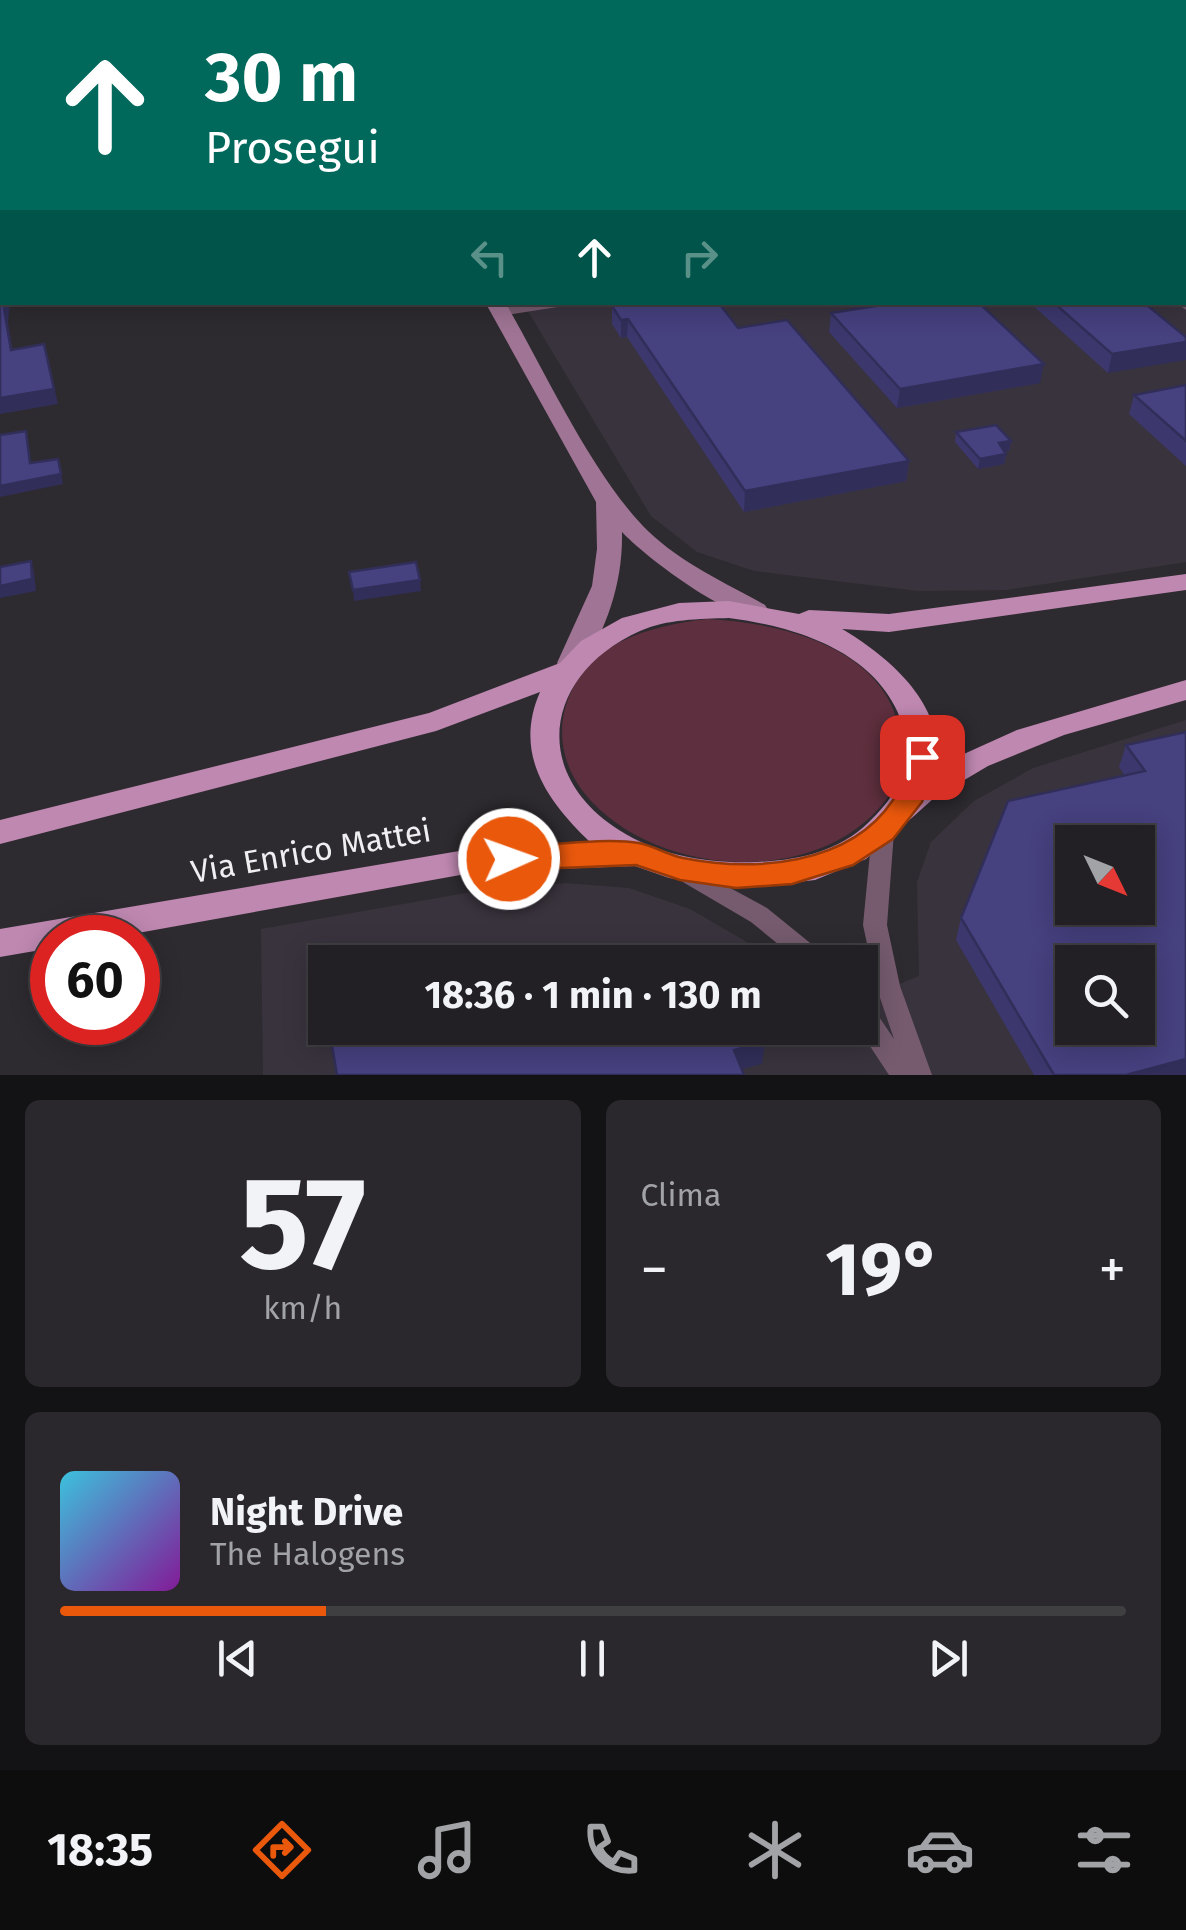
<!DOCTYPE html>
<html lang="it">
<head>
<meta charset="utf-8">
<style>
	body { margin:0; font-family:"Fira Sans",sans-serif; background:#2a282c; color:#f1f3f6; height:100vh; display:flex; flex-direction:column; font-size:38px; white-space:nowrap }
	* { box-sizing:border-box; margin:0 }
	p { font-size:32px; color:#a2a3a6 }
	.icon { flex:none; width:55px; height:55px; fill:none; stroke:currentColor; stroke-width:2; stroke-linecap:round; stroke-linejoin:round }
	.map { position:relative; height:1075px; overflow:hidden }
	.drawer { display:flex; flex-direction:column; gap:25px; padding:25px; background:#131214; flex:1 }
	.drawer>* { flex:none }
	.guide { position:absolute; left:0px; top:0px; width:1188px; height:305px; box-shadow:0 5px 25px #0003,0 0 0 2px #3f3e41; background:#00695c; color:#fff; overflow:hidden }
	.needle { width:65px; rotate:133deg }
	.fabs { position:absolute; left:1055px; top:825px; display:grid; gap:20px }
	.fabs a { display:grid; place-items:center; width:100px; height:100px; border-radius:0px; background:#222024; box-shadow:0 5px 25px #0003,0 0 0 2px #3f3e41; font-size:50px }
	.speed { position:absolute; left:30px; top:915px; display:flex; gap:20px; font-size:50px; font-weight:700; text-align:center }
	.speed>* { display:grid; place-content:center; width:130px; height:130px; border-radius:50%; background:#222024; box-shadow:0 5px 25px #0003,0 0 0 2px #3f3e41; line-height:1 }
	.speed .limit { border:15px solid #d22; background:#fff; color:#111 }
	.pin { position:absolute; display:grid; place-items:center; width:85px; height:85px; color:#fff; margin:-42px; border-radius:20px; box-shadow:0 5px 15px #0006 }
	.me { position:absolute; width:110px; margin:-55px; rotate:88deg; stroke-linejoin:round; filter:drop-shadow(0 0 8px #0008) }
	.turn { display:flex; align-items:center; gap:35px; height:210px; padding:0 40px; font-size:45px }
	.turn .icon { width:130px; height:130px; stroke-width:2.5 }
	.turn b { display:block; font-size:70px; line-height:85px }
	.lanes { display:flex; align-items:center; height:95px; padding:0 40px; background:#0003; justify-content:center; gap:50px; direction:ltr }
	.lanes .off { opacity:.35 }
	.big { font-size:75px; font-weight:700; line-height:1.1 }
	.drawer .tile { flex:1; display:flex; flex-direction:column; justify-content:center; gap:15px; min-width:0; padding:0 35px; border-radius:15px; background:#2a282c }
	.drawer .dial { align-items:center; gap:0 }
	.dial b { font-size:130px; line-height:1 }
	.song { display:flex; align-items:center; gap:30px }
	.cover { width:120px; height:120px; border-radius:15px; background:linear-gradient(135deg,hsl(190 70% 55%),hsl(290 70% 35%)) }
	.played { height:10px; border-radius:5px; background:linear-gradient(90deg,#ea580c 25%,#3f3e41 25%) }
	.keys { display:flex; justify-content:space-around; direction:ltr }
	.heat { display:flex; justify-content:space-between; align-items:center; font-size:55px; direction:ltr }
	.drawer .tiles { flex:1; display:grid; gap:25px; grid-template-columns:1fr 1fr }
	.tile:last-child { grid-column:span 2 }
	.trip { position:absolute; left:308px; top:945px; width:570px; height:100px; border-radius:0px; background:#222024; box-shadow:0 5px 25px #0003,0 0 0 2px #3f3e41; font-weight:700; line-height:100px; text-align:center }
	.dock { display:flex; height:160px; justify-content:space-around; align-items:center; background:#0e0d0e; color:#a2a3a6 }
	.dock .icon { width:70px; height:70px }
	.dock .selected { color:#ea580c }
	.dock b { font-size:45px; color:#f1f3f6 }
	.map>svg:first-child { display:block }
</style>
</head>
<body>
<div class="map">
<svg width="1186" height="1075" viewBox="0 0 1186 1075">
	<rect width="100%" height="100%" fill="#2e2b30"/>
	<path fill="#39333d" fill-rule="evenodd" d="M1186,37V562L1007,590L918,591L754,571L697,552L651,516L523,303L1185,302Z
		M1186,720V1075H263L261,929L466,893L565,883L629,888L690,909L757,948L773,962H325V1028H860V1000L919,976L917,882L931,842L974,801L1033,768ZM1072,842H1138V908H1072ZM1072,962H1138V1028H1072Z"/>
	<path fill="#5e2f3e" d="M707,619C784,623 891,648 901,740C903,759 900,782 888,797C821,890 654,878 585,794C543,742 561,674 620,642C648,628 677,623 707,619Z"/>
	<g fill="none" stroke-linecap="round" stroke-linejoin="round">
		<path fill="#765b6f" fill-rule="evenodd" d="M1179,0H1186V4Z
			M1185,27H1186V33H1185Z
			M1186,207V215L1185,216V208Z
			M1185,256H1186V264H1185Z
			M1186,299V310L1175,302H1185Z
			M534,302H571L564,306L500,316L493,312L500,308Z
			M883,824L891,826L894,832L887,925L900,986L932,1075H889L858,1028L860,999L869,1002L894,1039L876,986L863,925L872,832L875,826Z
			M684,863L767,908L825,955L828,962H800L751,922L676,878L673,872L676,866Z"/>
		<path fill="#9f7494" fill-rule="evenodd" d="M309,0H323L325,2H311Z
			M485,302H505C545,371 593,477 648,531C681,563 726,583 765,605L769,611L765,617C735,625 644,556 622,532C623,583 607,627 581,670H561L557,663L592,586L597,549L596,502Z"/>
		<path fill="#bf88b1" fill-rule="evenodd" d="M1186,574V590L889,632L842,629C888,656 948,706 935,767L1017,730L1186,680V700L1064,735L988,766L934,798L866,859L815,880L744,888L669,878L635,866L477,872L110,938H52V948L0,957V929L477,848L591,843C547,801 513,754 540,692L436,731L0,844V820L429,713L560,663L581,641L622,618L679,603L729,601L799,614L809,610L889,614ZM729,618C798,627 882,653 904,729C915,767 895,797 869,822C838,852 799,860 757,862C710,864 660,856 619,830C528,772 546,673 640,631C667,619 699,619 729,618Z"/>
	</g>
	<path fill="#3c386d" d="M1106,0H1158L1162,2H1111Z
		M1029,302H1151L1108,373Z
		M612,306L738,328L909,461L906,481L744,512L627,337L621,338L612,324Z
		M831,313L1040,383L897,408L829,332Z
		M1186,385V466L1129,414L1134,395Z
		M956,432L1011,441L1009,451H1004L1006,454L1004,464L978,469L955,442Z
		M1186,732V1075H1034L956,940L961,918L1125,776L1119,767L1126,745Z"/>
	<path fill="#312e59" d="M2,191V205H0V192Z
		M5,302H10L8,323L15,364L4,309Z
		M628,319L627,337L621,338V320Z
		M1186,342V360L1108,373L1112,354Z
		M48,359L58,404L0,414V398Z
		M1044,364L1040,383L897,408L900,389Z
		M1011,441L1009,451L997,453L999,443Z
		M1006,454L1004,464L978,469L980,459Z
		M58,459L63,484L0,497V486Z
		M909,461L906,481L744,512L745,491Z
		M31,561L34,572L36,591L0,598V586Z
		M420,580L421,591L354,601L353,590Z
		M765,1042L762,1064L731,1072L734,1050Z
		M1186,1059V1075H1126Z"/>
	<path fill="#46417f" stroke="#312e59" stroke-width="2.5" fill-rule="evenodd" d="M685,0H730L733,2H688Z
		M1124,0H1158L1162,2H1130Z
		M0,140H2V166L0,164Z
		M2,166V191L0,192V175Z
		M0,214L2,226V302H5L4,309L11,350L44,344L54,389L0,398Z
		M634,302H718L738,328L787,320L909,461L745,491L628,319L621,320L612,306Z
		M901,302H978L1044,364L900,389L831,313Z
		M1053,302H1151L1155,305L1148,306L1186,337V342L1112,354Z
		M1186,385V441L1134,395Z
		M996,425L1011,441L999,443L1006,454L980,459L956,432Z
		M26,431L30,463L58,459L61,474L0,486V435Z
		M31,561L32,579L0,586V567Z
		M416,562L420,580L353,590L349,572Z
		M1186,732V1059L1126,1075H1054L961,918L1008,801L1145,771L1126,745ZM1072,842H1138V908H1072ZM1072,962H1138V1028H1072Z
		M557,946L563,962H491Z
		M329,1028H695L696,1029L704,1028H759L765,1042L734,1050L744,1075H337Z"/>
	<path fill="#ea580c" stroke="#983908" stroke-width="2.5" d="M922,747L932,750L936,757L922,802L893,839L853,865L792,884L736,888L680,880L636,865L509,870L499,867L494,859L499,851L509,847C545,846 606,837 639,843C654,846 668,855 683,858C754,872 849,866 893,800C903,786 904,766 912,750Z"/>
	<g text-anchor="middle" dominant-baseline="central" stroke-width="10" stroke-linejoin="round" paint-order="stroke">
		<g font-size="32" fill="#efeef1" stroke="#2e2b30">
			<text transform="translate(311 851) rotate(-10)">Via Enrico Mattei</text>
		</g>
	</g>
</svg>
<div class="fabs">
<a><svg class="needle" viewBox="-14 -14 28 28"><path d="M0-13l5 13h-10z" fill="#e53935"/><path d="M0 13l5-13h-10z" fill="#a2a3a6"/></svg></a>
<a><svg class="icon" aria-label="search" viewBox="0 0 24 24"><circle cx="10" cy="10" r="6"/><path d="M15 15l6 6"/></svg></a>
</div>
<div class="speed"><div class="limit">60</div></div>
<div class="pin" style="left:922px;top:757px;background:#d93025"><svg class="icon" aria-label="arrive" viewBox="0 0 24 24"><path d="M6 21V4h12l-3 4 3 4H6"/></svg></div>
<svg class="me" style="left:509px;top:859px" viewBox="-20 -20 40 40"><circle r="17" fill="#ea580c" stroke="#fff" stroke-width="3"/><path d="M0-11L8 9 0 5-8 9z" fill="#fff"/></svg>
<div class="trip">18:36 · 1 min · 130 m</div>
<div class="guide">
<div class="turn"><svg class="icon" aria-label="ahead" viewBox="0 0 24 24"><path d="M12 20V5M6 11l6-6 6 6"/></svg><div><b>30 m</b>Prosegui</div></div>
<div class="lanes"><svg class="icon off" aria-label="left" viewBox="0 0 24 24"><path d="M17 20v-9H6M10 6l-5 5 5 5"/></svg><svg class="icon" aria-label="ahead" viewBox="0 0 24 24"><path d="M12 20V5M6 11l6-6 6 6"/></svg><svg class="icon off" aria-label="right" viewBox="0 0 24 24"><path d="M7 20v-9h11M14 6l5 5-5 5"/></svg></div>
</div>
</div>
<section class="drawer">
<div class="tiles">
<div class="tile dial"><b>57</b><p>km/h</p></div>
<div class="tile"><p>Clima</p>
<div class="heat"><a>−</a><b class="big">19°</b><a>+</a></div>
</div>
<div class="tile">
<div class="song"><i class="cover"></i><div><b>Night Drive</b><p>The Halogens</p></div></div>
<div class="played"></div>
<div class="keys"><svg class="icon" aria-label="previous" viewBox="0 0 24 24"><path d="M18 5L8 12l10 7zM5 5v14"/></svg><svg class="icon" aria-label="pause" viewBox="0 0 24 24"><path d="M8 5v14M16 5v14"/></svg><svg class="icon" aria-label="next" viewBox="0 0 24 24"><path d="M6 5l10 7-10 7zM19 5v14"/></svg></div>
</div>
</div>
</section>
<nav class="dock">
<b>18:35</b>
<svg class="icon selected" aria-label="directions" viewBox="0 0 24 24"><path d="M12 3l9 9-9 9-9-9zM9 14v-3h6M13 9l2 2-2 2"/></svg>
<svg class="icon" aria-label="music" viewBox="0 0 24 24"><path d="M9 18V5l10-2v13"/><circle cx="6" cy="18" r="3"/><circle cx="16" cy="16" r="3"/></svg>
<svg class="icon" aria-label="phone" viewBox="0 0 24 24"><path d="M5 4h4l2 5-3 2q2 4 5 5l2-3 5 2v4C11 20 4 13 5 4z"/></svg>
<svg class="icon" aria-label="climate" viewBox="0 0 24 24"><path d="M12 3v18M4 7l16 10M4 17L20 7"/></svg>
<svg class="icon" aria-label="car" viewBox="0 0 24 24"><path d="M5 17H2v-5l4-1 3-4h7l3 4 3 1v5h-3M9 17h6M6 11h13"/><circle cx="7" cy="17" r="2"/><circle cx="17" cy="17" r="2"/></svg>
<svg class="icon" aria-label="filters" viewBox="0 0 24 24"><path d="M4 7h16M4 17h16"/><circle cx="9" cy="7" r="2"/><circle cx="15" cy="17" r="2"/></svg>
</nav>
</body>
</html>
